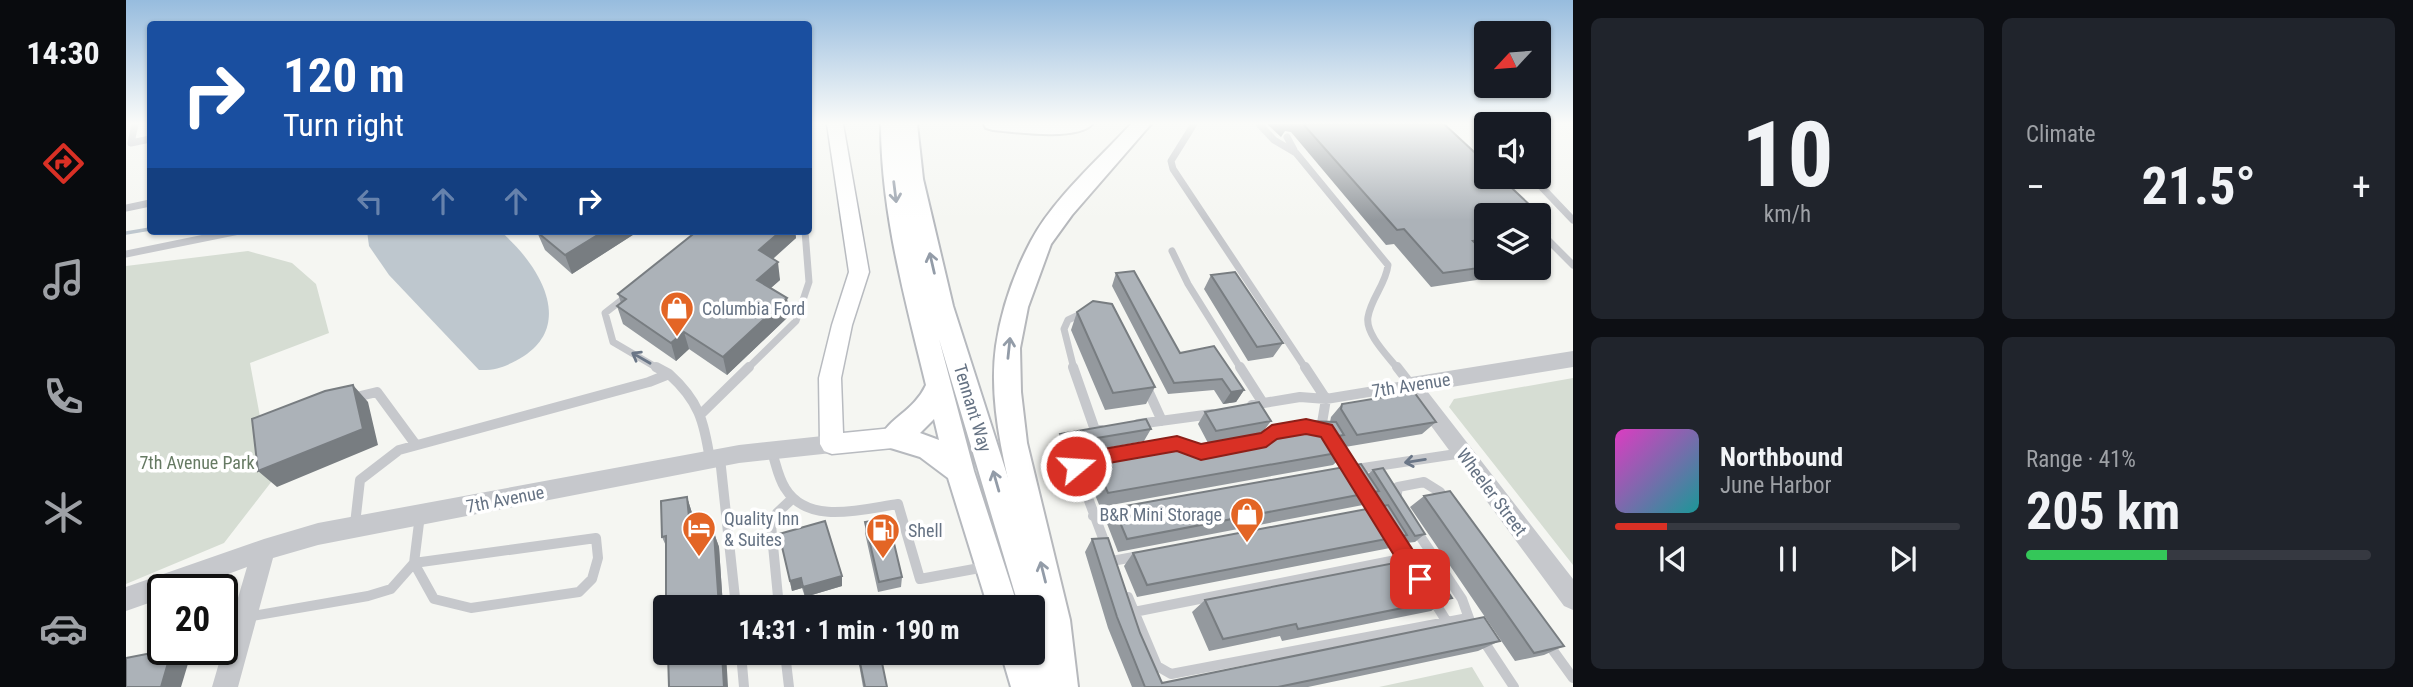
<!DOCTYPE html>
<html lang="en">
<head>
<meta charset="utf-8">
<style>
	body { margin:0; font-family:"Roboto Condensed",sans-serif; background:#20242c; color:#f1f3f6; height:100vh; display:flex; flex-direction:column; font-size:26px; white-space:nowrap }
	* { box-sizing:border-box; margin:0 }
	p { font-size:23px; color:#9ea1a6 }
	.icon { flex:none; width:38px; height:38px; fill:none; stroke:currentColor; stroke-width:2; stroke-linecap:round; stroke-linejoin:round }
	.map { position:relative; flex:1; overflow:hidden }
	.drawer { display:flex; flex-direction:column; gap:18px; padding:18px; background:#0d0f14; width:840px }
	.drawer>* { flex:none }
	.hud { position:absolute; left:21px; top:21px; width:665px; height:214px; border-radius:7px; box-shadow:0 2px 5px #0004; background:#1a4fa0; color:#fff; overflow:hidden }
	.needle { width:46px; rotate:244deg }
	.buttons { position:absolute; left:1348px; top:21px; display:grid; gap:14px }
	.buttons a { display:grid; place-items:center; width:77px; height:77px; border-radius:7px; background:#171b24; box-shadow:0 2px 5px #0004; font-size:35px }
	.speed { position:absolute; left:21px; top:574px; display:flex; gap:14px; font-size:35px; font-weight:700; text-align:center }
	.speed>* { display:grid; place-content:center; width:91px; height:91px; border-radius:50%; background:#171b24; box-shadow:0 2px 5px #0004; line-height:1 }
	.speed .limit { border:4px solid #111; border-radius:10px; background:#fff; color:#111 }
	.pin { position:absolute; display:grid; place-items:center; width:60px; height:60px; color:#fff; margin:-30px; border-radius:14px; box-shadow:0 4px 10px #0006 }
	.me { position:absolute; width:77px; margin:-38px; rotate:72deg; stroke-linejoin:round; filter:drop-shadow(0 0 5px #0008) }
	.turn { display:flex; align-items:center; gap:24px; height:147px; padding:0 21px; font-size:32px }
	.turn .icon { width:91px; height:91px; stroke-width:2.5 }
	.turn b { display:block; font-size:49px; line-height:60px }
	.lanes { display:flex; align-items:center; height:66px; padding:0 21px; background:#0003; justify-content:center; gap:35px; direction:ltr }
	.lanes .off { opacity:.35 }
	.big { font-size:52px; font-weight:700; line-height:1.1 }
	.drawer .card { flex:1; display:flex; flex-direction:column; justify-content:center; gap:10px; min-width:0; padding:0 24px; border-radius:10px; background:#20242c }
	.drawer .dial { align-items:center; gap:0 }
	.dial b { font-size:91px; line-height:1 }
	.song { display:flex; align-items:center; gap:21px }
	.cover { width:84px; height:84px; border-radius:10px; background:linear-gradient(135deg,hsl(310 70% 55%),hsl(180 70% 35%)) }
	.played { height:7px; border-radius:4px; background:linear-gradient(90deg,#d93025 15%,#363941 15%) }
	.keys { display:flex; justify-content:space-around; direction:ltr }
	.heat { display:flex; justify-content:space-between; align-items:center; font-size:38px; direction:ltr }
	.charge { height:10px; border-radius:5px; background:linear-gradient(90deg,#34c759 41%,#363941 0) }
	.drawer .tiles { flex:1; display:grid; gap:18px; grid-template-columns:repeat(2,1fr) }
	.trip { position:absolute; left:527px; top:595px; width:392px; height:70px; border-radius:7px; background:#171b24; box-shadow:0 2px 5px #0004; font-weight:700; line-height:70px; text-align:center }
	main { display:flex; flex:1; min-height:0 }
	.dock { display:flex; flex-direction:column; width:126px; justify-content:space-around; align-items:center; background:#090b0e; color:#9ea1a6 }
	.dock .icon { width:49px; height:49px }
	.dock .current { color:#d93025 }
	.dock b { font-size:32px; color:#f1f3f6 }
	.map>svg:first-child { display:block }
</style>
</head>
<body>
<main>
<nav class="dock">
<b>14:30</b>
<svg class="icon current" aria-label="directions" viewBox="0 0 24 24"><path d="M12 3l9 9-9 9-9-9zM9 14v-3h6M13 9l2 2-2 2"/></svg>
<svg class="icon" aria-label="music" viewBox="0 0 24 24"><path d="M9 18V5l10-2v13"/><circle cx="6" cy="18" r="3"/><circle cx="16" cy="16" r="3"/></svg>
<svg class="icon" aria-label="phone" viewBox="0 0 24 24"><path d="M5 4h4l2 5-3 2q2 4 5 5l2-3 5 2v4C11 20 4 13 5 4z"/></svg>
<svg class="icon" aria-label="climate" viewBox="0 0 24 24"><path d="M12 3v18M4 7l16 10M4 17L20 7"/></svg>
<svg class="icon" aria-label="car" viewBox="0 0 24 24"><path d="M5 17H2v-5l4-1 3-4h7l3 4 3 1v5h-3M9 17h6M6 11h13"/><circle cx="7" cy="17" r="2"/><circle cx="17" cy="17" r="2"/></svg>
</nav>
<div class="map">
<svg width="1447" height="687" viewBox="0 0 1447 687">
	<rect width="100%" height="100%" fill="#f5f6f2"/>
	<path fill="#d6ddd3" d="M122,251L166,263L190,284L203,333L124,363L146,481L98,543L0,584V266Z
		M1447,378V565L1323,407L1328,399Z
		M1346,667L1358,687H1253Z"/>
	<path fill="#bec7ce" d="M241,231H374C410,261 450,322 398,356C383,365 371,371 353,370L263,275L243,246Z"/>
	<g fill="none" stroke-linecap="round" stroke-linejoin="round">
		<path stroke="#bec7ce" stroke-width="3.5" d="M0,233L24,229"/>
		<g stroke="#b8bbc0" stroke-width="3">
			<path id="secondary" d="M701,124H717L743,272L726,325L715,378L717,433L767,428L775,431L778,438L775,445L767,448L706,454L698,451L694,444L693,378L706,325L723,272Z"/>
		</g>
		<g stroke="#b6b9be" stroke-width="4">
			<path id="primary" d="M755,124H791L797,179L827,306L949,687H885L875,653H906V607H893L813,339L848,471L892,607H862L822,478L794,457L758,446L754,438C763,418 788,411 800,385C779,299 755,213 755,124ZM808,419L813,440L794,433Z"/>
		</g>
		<g stroke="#b6b8bc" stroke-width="4">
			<path id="trunk" d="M858,124H966C952,141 888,132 867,130L860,128Z
				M1005,124H1025L946,215L925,244L902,307L894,348L895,392L901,443L944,620L952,687H920C913,630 903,576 891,520C879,464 862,404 870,346C875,311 888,273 905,241C927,199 973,159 1005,124Z"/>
		</g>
		<path stroke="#c6c8cc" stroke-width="7" d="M9,124L5,143L24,139
			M1068,124L1045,161L1047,169L1180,369
			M1133,124L1148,140L1170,153L1262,265C1260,284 1245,298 1242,317C1239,334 1262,356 1272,369
			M1355,124L1360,128
			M1161,137L1168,150
			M1406,177L1447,220
			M0,208L24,203
			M1412,230L1447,265
			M1046,251L1062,284L1115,369
			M0,254L113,231
			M502,295L479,313L487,342L533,369
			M621,369L670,321L683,282L679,231
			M948,369L938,329L942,320L959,312"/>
		<path stroke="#c6c8cc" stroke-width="10" d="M530,367L543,374
			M947,367L969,430H975
			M1114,367L1137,403
			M1179,367L1200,399L1196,423L1200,430
			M1021,388L1036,421
			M226,398L251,392L290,445
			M1126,405L1174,397L1200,399L1285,385L1271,367
			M576,413L623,367
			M1012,424L1086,414
			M1140,440L1146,433L1183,427
			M1028,447L1051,443L1073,451
			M1212,450L1224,470L1337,453
			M646,452C650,464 652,477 659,488C682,526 737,509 772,504L794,579L859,567
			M594,458L610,607
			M970,458L955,460L950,466L980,546
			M1238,492L1253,516
			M1270,499L1272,487L1298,482L1314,492L1320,501
			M967,516L995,511
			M229,524L234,480L273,450L523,382L543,374C573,401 578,421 584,460
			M1290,530L1336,599L1344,621
			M1266,536L1287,569
			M470,538L472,558L466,579L453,592L345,608L308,599L288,563Z
			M986,561L1013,556
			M288,563L294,515
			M1002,597L1031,666L1045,674L1342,618
			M1306,598L1321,622
			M653,607L645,525L651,513L667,498
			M1008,612L1280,558
			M121,617L242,596L265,589L288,563
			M1357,640L1388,687
			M1421,642L1447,678
			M615,653L618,687
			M659,653L663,687"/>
		<path fill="#c6c8cc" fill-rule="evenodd" d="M1447,351V367L1301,391L1447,579V610L1438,606L1275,385L1278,379L1285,377Z
			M706,435L713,438L717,444L713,450L706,453L613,463L192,545L147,558L112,687H86L121,567L59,590H37V598L0,611V587L138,539L192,523L613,445Z"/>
		<use href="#secondary" fill="#fff" fill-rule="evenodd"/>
		<use href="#primary" fill="#fff" fill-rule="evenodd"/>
		<use href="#trunk" fill="#fff" fill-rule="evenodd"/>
	</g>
	<path fill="#94999e" d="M1141,124H1318L1423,223L1412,234V215H1360V252H1358L1360,254V268H1368L1357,279L1305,287L1268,244L1260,245L1165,132L1159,131L1155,137Z
		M513,231L446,274L419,250L411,232Z
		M568,231H669L670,238L647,259L654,280L645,288L661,298L663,316L601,375L563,349L550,361L497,324L491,306L495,303L492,294L569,234Z
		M990,273L1054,353L1118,390L1110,402L1097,404L1088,390L1042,394L986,286Z
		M1085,275L1157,343L1147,357L1122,361L1078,289Z
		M951,312L1029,387L1020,404L979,410L945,330Z
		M1216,404L1310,422L1296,434L1219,447L1222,451L1207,465L974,507L958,468L965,453L1039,452L1087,445L1174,428L1179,421L1204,422L1205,417Z
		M1079,412L1145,421L1136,433L1082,443L1072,424Z
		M1025,429L1018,441L954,453L934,463L929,446L934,434Z
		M1247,470L1299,534L1289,542L1280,543L1276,538L1264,548L1011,597L998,566L1007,553L1256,506L1249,495L1237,505L992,552L980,521L988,508L1242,474Z
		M1298,496L1438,646L1418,655L1389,661L1284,507Z
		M561,497L566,513L569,536L588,533L593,547L597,607H543L540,599V546L536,537Z
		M739,522L776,577L775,587L752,592L739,533Z
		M653,534L716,586L679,597L676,588L666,591Z
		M966,539L1014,633L1036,683L1374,641L1352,651L1182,687H1006L982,628L959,552Z
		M1326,598L1305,611L1156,641L1154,636L1083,651L1066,612L1079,600Z
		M731,653H754L761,687H737Z"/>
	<path fill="#787d81" d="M478,231H513L446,274L439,255Z
		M655,231H669L670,238L635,269L633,250Z
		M652,262L654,280L633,298L631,280Z
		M661,298L663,316L601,375L597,357Z
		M558,332L563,349L550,361L545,343Z
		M227,385L242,402L252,445L151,487L132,471Z
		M1118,390L1110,402L1097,404L1105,392Z
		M959,440L954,453L934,463L939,451Z
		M561,497L566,513L571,551L565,537Z
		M588,533L593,547L597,607H593Z
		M716,576V586L679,597L677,587Z
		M675,578L676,588L666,591L664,581Z
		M46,649L64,657L55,687H35Z
		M596,653H600L602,687H598Z"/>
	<path fill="#acb2b8" stroke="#787d81" stroke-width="2" d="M1177,124H1318L1360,163V177H1374L1423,223L1412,224V215H1360V239L1347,241L1360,254V267L1317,273L1278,229L1271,230Z
		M412,231H478L439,255L411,232Z
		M571,231H655L633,250L652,262L631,280L661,298L597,357L558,332L545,343L491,306L500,299L492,294Z
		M1008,271L1054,353L1088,346L1118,390L1105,392L1096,379L1048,383L990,273Z
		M1109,272L1157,343L1131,347L1085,275Z
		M967,301L986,304L1029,387L987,393L951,312Z
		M227,385L237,429L132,471L126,419L199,391Z
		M1288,392L1310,422L1231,435L1215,409L1216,404Z
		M1133,402L1145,421L1090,431L1079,412Z
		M1020,419L1025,429L959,440L939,451L934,434Z
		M1179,421L1210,422L1218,435L1212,436L1222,451L982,493L965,453L1033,440L1039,452L1087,445L1183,427Z
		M1235,464L1253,491L1001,539L988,508Z
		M1257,468L1299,534L1289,536L1247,470Z
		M1324,491L1438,646L1408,653L1298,496Z
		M561,497L565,537L588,533L593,607H543V599H540V536L536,537L535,501Z
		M1262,505L1281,535L1021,585L1007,553Z
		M762,518L776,577L753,582L739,522Z
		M699,521L716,576L677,587L675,578L664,581L653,534Z
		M982,538L1014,633L1036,683L1358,617L1374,641L1152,687H1019L991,617L966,539Z
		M1299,557L1326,598L1172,629L1170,624L1097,639L1079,600Z
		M743,603L744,607H724Z
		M46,649L35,687H0V658Z
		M542,653H596L598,687H543Z
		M732,653H754L761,687H739Z"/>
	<defs><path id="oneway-shaft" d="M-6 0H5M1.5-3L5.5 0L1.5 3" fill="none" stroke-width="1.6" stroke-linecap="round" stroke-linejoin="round" transform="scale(1.75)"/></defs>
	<g stroke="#939ca8">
		<use href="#oneway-shaft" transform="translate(769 192) rotate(83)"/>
		<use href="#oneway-shaft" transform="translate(806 263) rotate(-103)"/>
		<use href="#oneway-shaft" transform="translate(883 348) rotate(-84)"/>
		<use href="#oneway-shaft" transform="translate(870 481) rotate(-106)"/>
		<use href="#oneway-shaft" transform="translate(917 572) rotate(-104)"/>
	</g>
	<g stroke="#6a7687">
		<use href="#oneway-shaft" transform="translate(515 358) rotate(-150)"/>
		<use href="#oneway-shaft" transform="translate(1289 461) rotate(171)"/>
	</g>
	<linearGradient id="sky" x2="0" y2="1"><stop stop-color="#97bcde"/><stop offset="0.56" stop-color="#fafbf9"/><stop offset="1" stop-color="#fafbf9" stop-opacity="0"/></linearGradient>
	<rect width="1447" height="220" fill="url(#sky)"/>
	<path fill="#d93025" stroke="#8d1f18" stroke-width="2" d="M1180,419L1206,425L1301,572L1303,579L1301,586L1294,589L1287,586L1195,437L1180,434L1151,439L1140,447L1075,460L1051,451L960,467L950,474L943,471L941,466L949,455L955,453L1051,436L1075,444L1135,433L1146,425Z"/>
	<defs>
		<g id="shop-pin" transform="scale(1.75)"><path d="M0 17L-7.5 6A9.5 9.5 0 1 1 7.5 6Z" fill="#e36525" stroke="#fff"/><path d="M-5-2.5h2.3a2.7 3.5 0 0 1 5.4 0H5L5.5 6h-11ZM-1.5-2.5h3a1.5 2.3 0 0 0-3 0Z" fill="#fff"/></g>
		<g id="hotel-pin" transform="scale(1.75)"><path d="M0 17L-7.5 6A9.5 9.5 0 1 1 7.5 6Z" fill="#e36525" stroke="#fff"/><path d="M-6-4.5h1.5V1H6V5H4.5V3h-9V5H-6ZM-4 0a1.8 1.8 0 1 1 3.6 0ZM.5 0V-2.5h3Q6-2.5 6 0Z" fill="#fff"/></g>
		<g id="fuel-pin" transform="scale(1.75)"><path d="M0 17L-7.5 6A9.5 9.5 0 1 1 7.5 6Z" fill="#e36525" stroke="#fff"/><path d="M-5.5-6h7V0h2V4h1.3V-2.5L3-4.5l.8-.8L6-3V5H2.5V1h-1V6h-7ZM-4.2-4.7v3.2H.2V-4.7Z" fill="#fff"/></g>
	</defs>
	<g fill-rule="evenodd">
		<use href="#shop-pin" x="551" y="308"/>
		<use href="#shop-pin" x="1121" y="514"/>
		<use href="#hotel-pin" x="573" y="528"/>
		<use href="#fuel-pin" x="757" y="530"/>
	</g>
	<g text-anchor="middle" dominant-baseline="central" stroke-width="7" stroke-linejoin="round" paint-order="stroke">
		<g font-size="18" fill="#657283" stroke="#fff" text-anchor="start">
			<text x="576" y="308">Columbia Ford</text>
			<text x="1096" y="514" text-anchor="end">B&amp;R Mini Storage</text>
			<text x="598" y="518">Quality Inn<tspan x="598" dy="21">&amp; Suites</tspan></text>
			<text x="782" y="530">Shell</text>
		</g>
		<g font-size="18" fill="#657283" stroke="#fff">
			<text transform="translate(1285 385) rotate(-9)">7th Avenue</text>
			<text transform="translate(847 408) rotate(73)">Tennant Way</text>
			<text transform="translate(1366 492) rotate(53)">Wheeler Street</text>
			<text transform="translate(379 499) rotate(-11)">7th Avenue</text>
		</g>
		<g font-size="18" fill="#667a63" stroke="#fff">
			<text x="71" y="462">7th Avenue Park</text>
		</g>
	</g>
</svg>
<div class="buttons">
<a><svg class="needle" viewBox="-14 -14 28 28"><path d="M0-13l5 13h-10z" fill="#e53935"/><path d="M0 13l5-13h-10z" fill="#9ea1a6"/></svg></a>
<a><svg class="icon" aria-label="sound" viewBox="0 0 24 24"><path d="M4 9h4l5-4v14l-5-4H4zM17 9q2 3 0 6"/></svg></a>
<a><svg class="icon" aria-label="layers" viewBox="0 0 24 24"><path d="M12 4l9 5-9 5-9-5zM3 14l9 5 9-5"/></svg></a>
</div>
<div class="speed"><div class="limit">20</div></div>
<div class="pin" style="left:1294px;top:579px;background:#d93025"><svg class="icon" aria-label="arrive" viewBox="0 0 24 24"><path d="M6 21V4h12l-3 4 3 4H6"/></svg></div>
<svg class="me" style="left:950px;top:466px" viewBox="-20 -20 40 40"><circle r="17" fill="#d93025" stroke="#fff" stroke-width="3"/><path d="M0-11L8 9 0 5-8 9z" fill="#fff"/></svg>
<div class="trip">14:31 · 1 min · 190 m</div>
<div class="hud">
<div class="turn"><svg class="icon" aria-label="right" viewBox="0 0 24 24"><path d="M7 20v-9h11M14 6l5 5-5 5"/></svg><div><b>120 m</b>Turn right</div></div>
<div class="lanes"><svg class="icon off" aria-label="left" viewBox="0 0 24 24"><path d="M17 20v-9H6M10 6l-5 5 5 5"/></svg><svg class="icon off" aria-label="ahead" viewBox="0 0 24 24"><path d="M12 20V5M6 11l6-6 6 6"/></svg><svg class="icon off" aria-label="ahead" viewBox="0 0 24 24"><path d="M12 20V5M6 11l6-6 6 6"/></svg><svg class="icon" aria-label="right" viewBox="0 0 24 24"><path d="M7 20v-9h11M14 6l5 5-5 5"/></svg></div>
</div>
</div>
<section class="drawer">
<div class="tiles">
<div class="card dial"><b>10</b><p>km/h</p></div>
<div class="card"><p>Climate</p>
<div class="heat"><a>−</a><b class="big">21.5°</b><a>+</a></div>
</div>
<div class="card">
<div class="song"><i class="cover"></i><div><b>Northbound</b><p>June Harbor</p></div></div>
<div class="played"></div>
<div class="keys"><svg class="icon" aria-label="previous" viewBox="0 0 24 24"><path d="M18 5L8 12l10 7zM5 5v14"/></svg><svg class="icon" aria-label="pause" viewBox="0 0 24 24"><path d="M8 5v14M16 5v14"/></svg><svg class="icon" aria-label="next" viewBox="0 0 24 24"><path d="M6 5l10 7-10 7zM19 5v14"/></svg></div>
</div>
<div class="card"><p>Range · 41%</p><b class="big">205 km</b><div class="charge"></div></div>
</div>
</section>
</main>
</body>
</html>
